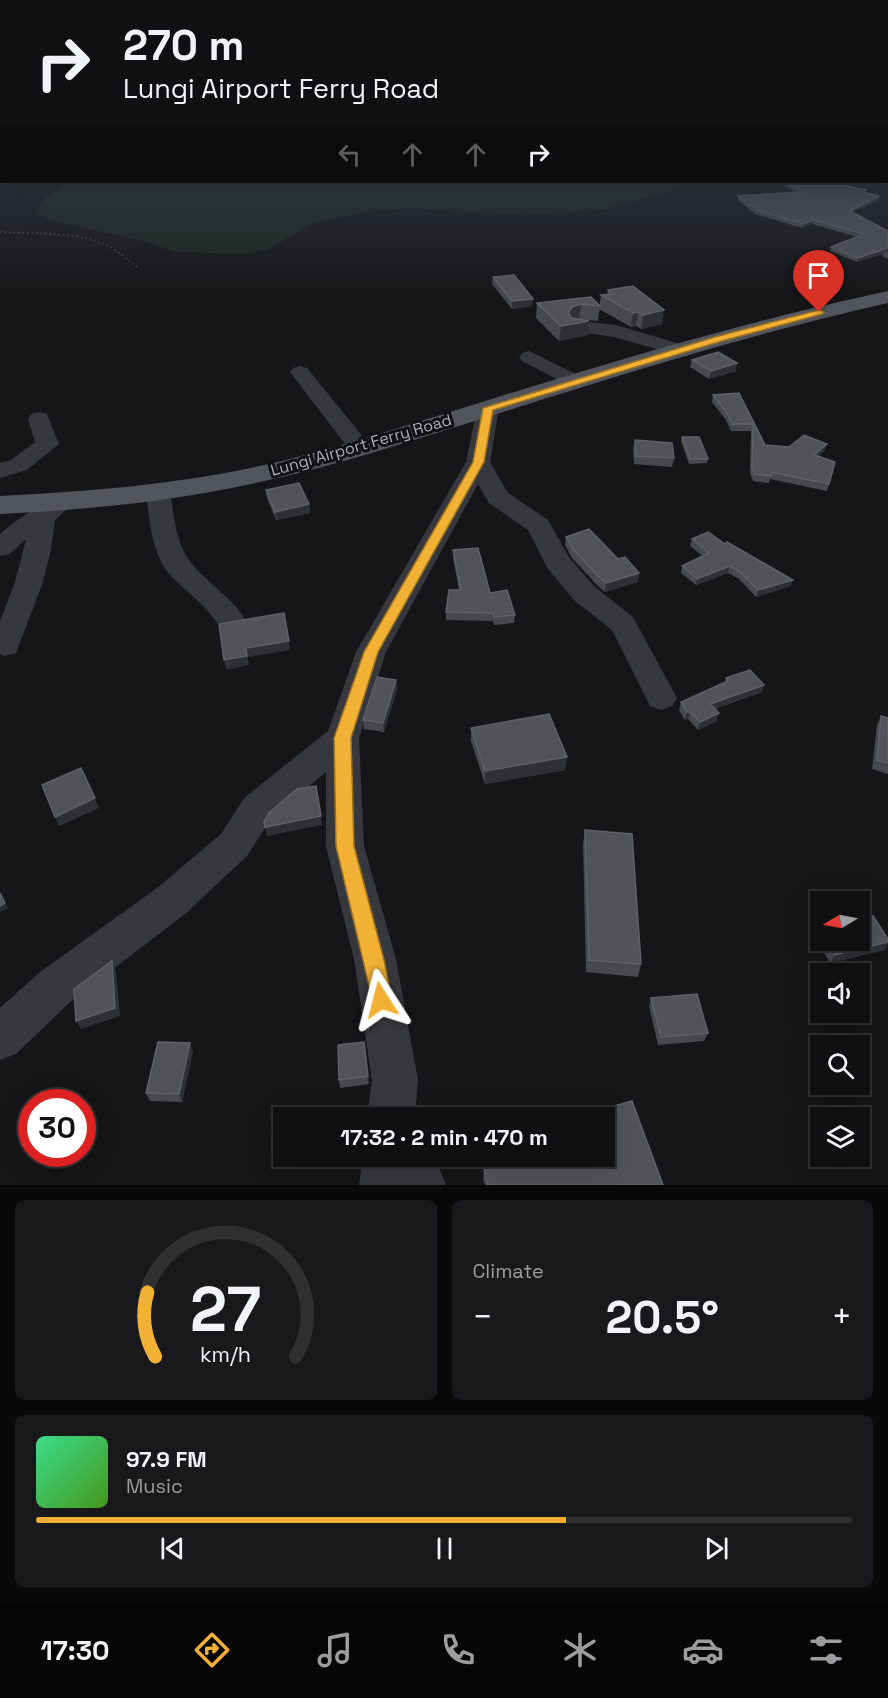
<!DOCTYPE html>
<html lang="en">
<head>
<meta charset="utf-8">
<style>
	body { margin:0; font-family:"Space Grotesk",sans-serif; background:#19191b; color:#f1f3f6; height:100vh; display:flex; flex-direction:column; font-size:22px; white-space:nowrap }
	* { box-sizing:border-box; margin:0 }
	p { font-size:20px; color:#9c9d9f }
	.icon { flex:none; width:33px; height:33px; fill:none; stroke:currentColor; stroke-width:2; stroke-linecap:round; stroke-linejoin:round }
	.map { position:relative; height:1185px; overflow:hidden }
	.panel { display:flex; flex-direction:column; gap:15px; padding:15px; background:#09090a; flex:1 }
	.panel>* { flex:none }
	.guide { position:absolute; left:0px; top:0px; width:888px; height:183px; box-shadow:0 6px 24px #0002,0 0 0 2px #303032; background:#101012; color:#f1f3f6; overflow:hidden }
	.needle { width:39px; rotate:260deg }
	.controls { position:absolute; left:810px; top:891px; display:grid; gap:12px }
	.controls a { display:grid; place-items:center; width:60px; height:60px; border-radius:0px; background:#101012; box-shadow:0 6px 24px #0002,0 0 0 2px #303032; font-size:30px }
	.speed { position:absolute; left:18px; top:1089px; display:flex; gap:12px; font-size:30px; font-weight:700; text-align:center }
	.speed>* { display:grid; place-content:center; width:78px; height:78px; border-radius:50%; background:#101012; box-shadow:0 6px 24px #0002,0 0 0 2px #303032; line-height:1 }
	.speed .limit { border:9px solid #d22; background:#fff; color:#111 }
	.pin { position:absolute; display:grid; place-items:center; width:51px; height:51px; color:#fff; margin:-62px -26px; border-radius:50% 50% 50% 0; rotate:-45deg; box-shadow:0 0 6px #0007 }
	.pin .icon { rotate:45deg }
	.me { position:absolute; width:66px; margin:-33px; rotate:351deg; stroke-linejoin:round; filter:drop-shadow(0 0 4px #0008) }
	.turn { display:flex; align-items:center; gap:21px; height:126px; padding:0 24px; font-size:27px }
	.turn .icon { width:78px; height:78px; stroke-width:2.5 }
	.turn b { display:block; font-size:42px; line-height:51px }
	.lanes { display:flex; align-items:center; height:57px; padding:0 24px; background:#0003; justify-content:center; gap:30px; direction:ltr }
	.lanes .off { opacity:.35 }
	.big { font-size:45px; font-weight:800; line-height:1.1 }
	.panel .card { flex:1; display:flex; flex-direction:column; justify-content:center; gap:9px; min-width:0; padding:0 21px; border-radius:9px; background:#19191b }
	.panel .dial { align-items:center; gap:0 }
	.dial svg { height:156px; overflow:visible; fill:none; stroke:#303032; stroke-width:7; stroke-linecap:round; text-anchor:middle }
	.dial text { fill:#f1f3f6; stroke:none }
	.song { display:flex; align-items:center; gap:18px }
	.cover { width:72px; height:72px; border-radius:9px; background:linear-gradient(135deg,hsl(150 70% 55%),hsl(100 70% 35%)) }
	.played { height:6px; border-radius:3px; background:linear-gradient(90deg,#f2b134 65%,#303032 65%) }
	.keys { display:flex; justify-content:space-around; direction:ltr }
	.heat { display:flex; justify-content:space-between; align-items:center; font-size:33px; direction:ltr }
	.panel .tiles { flex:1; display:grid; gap:15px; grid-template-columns:1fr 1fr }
	.card:last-child { grid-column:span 2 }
	.trip { position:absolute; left:273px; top:1107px; width:342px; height:60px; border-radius:0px; background:#101012; box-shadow:0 6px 24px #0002,0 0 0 2px #303032; font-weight:800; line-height:60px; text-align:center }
	.dock { display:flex; height:96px; justify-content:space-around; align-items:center; background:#060607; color:#9c9d9f }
	.dock .icon { width:42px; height:42px }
	.dock .selected { color:#f2b134 }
	.dock b { font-size:27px; color:#f1f3f6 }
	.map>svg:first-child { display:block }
</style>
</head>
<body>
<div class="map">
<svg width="888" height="1185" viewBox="0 0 888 1185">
	<rect width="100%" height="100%" fill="#161618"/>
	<path fill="#1e261f" d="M70,182H685L673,190L606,209L560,213L500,214L410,208L371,211L315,222L268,249L246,254L175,252L147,242L50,220L37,212L45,198Z"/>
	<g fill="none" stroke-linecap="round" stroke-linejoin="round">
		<path stroke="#3d3f44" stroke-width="2" stroke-dasharray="1.5 3" stroke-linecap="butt" d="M0,232C34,234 77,231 108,246C120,251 128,262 139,268"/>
		<path fill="#37383d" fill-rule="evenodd" d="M579,321L616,325L687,346L690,350L687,354L680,356L614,337L572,331L569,327L572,323Z
			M529,351L584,378L588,382L584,386L577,388L570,386L522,361L519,357L522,353Z
			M300,366L307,368L368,443L372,448L368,453L360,455L352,453L290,372L293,368Z
			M488,401L496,403L499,408L490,462L508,493L548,520L570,559L595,587L633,617L677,698L672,706L661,710L650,706L612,630L575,601L548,569L528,530L489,503L478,484L386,652L359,738L364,846L396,959L418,1080L415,1118H367L372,1080L354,959L326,846V772L270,820L247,856L185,914L70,1002L16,1054L0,1060V1008L40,972L157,888L221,834L244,798L328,731L356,652L466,462L477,408L480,403Z
			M39,412L47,414L59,444L27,470L0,478V463L11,460L35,442L28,419L31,414Z
			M158,485L167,487L170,492C174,515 176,546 192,564C209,585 230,595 245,619L240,626C217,633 218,620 204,607C194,596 181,587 170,575C152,555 149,518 146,492L149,487Z
			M54,501L63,504L67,509L55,520L51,550L43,582L16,653L5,656L0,654V621L15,582L26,539L10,554L0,556V534C15,521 35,506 54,501Z
			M363,1156H428L439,1167L446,1185H359Z"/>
		<path fill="#53555c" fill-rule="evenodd" d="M888,291V303C758,332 630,372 503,412C420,438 337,466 251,484C168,502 84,510 0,514V496C84,492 168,485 251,468C335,450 416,422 498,397C627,357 756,319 888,291Z"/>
	</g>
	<path fill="#47494d" d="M784,182H833L835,184L865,192L878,200L853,212L888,231V259L882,256L883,254L857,262L830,251L831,247L857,237L812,224L802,228L755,214L738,200V196L796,193L783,184Z
		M493,277L532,306L512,309L492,284Z
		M608,290L662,324L641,329L636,326L631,327L599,309L601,295H607Z
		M591,297L600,306L598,321L579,319L588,335L559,341L536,318L537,303Z
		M692,360L736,371L709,379L690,367Z
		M739,393L765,445L825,450L819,456L835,462L827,491L770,479L769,483L753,481L750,473L751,431H731L726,420L712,402L713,395Z
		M682,437L708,459L707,463L689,464L681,441Z
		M635,440L674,458L672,467L634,464L633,449Z
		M266,490L309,504L310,513L276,520L267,498Z
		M566,537L618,559L639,573L638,582L605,592L597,585L572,558L565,545Z
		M692,539L725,544L791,586L756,597L739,579L728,573L696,585L681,573L682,566L703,556L690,546Z
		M453,550L490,593L515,615L514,623L494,625L493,621L446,620V612L459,590L453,558Z
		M726,678L764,685L762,692L715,709L717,721L698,730L688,719L685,720L679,710L681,702L725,682Z
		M396,680L397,689L384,732L364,729L363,720Z
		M881,716L888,718V774L872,769L877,725Z
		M471,728L567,757L565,770L485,784L471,741Z
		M585,830L641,964L638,977L586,972L583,844Z
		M820,929V940L888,939V944L884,950L830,963L816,938Z
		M651,998L708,1033L704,1041L658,1045L649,1006Z
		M364,1042L369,1084L340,1088L339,1080Z
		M193,1051L182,1102L150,1101L146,1093Z
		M632,1101L663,1185H485L483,1180L484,1169L531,1156H604V1118H585L586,1114Z"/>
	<path fill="#2f3033" d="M879,196L878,200L849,214L850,211Z
		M813,220L812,224L802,228L803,224Z
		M888,248V252L884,251L883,254L857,262L858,258Z
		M533,299L532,306L512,309V301Z
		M581,304L579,319L589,321L588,335L559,341L561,326L568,313L572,307Z
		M664,310L662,324L641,329L643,315Z
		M638,312L636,326L631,327L633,313Z
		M737,363L736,371L709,379L711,371Z
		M827,444L825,450L812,462L814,455Z
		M309,504L310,513L276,520L275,512Z
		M730,566L728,573L696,585L697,579Z
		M639,573L638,582L605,592L606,583Z
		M793,580L791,586L756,597L758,590Z
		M289,641L290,650L248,657L249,665L226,670L224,660L246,648Z
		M396,680L397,689L384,732L383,723Z
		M764,685L762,692L707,712L710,704Z
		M687,712H690L688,719L685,720Z
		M719,713L717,721L698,730L700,722Z
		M567,757L565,770L485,784V771Z
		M95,798L99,808L59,826L55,817Z
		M321,816L322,825L267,836L265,827Z
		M0,893L8,908L0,912Z
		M888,942V944L884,950L830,963L835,955Z
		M112,961L116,970L120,1016L81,1029L76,1021Z
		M190,1043L193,1051L182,1102L179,1094Z"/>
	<path fill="#525359" stroke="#5f6168" stroke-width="1.5" d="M785,182H833L835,184L866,190L863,192L879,196L850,211L888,231V248L858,258L831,247L864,234L813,220L803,224L756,210L738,196L803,192Z
		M514,275L533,299L512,301L493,277Z
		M633,286L664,310L643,315L638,312L633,313L601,295L612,294L608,290Z
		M591,297L600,306L581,304L572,307L568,313L572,318L589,321L561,326L537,303Z
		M718,352L737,363L711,371L692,360Z
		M739,393L765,445L789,447L804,435L827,444L814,455L835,462L829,484L771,472V476L755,474L752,467L753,424H732L727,413L713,395Z
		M682,437H699L708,459H690Z
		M635,440L672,443L674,458L636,456Z
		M299,483L309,504L275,512L266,490Z
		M589,529L618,559L625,557L639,573L606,583L598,576L573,549L566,537Z
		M708,532L725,544L727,542L793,580L758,590L740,572L730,566L697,579L682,566L709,553L692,539Z
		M478,548L490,593L507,590L515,615L494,617L493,613L446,612L449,590H461L453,550Z
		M284,613L289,641L246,648L247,656L224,660L219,624Z
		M750,670L764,685L710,704L719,713L700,722L690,712H687L681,702L728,681L726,678Z
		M377,677L396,680L383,723L363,720Z
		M549,714L567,757L485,771L471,728Z
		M881,716L888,718V763L877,760Z
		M81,768L95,798L55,817L42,785Z
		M316,786L321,816L265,827L264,821L270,812L297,789Z
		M585,830L632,834L641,964L589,960Z
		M0,893L5,903L0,906Z
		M873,916L888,939V942L835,955L827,940H860V920Z
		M112,961L115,1008L76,1021L74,989Z
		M697,994L708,1033L661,1037L651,998Z
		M158,1042L190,1043L179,1094L146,1093Z
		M364,1042L368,1076L339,1080L338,1045Z
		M632,1101L663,1185H488L484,1169L531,1156H604V1118H587L586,1114Z"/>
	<linearGradient id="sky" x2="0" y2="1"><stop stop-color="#0c0c0d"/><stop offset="0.43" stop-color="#363c48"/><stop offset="1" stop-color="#363c48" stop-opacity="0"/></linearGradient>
	<rect width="888" height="293" fill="url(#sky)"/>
	<path fill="#f2b134" stroke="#9d7322" stroke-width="1.5" d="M819,310L824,312L822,314L722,341L493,410L484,462L378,652L351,738L354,846L384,960L392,1000L389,1007L381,1010L374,1007L336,846L334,738L364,652L473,462L483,408L715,337Z"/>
	<g text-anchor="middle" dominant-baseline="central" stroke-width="6" stroke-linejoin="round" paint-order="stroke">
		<g font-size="16" fill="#a8adb8" stroke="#111113">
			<text transform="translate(361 445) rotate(-16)">Lungi Airport Ferry Road</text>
		</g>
	</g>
</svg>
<div class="controls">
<a><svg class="needle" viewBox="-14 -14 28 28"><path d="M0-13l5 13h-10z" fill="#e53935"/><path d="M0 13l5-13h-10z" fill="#9c9d9f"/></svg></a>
<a><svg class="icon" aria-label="sound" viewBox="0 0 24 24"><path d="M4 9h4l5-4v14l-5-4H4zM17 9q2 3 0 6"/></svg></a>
<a><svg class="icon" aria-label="search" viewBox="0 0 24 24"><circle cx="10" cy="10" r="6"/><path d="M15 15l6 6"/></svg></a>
<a><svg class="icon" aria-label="layers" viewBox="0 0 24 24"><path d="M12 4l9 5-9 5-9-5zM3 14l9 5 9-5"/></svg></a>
</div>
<div class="speed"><div class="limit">30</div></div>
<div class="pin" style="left:819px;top:312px;background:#d93025"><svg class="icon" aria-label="arrive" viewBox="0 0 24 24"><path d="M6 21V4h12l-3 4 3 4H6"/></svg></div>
<svg class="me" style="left:381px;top:1000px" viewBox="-20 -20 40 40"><path d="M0-17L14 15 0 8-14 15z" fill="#f2b134" stroke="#fff" stroke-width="4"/></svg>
<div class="trip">17:32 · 2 min · 470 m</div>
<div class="guide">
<div class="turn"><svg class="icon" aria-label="right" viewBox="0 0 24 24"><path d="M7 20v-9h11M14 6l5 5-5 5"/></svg><div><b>270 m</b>Lungi Airport Ferry Road</div></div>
<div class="lanes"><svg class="icon off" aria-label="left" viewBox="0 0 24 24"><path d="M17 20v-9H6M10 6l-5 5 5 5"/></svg><svg class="icon off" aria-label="ahead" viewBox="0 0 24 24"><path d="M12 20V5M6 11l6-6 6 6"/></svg><svg class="icon off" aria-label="ahead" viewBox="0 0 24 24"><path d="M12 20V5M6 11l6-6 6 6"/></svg><svg class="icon" aria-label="right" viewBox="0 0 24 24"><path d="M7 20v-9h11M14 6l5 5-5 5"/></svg></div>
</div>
</div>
<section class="panel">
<div class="tiles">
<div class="card dial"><svg viewBox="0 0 100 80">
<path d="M14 69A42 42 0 1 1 86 69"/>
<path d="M14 69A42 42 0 0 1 10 36" stroke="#f2b134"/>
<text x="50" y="56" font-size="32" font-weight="700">27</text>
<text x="50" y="72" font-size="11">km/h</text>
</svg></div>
<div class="card"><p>Climate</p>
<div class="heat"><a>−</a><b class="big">20.5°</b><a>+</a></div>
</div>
<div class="card">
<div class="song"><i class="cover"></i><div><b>97.9 FM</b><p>Music</p></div></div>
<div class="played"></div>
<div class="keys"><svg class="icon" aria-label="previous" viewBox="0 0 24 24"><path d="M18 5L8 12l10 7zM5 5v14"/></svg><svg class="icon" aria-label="pause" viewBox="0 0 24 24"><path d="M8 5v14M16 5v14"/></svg><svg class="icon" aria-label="next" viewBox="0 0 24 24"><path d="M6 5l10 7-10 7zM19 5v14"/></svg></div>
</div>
</div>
</section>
<nav class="dock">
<b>17:30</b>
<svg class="icon selected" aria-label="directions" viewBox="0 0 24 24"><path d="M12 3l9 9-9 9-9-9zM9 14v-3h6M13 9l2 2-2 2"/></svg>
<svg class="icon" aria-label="music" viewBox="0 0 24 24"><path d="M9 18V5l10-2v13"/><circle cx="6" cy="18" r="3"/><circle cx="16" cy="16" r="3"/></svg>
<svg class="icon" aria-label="phone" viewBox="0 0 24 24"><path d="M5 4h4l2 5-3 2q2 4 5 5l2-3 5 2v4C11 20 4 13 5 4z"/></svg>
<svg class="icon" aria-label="climate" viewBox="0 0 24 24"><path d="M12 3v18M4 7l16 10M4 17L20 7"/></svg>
<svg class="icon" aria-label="car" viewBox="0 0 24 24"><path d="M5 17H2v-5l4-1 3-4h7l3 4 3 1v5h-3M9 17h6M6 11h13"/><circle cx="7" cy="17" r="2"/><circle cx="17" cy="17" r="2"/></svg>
<svg class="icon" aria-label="filters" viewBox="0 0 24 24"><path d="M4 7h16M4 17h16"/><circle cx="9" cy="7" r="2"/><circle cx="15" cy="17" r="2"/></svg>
</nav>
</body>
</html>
